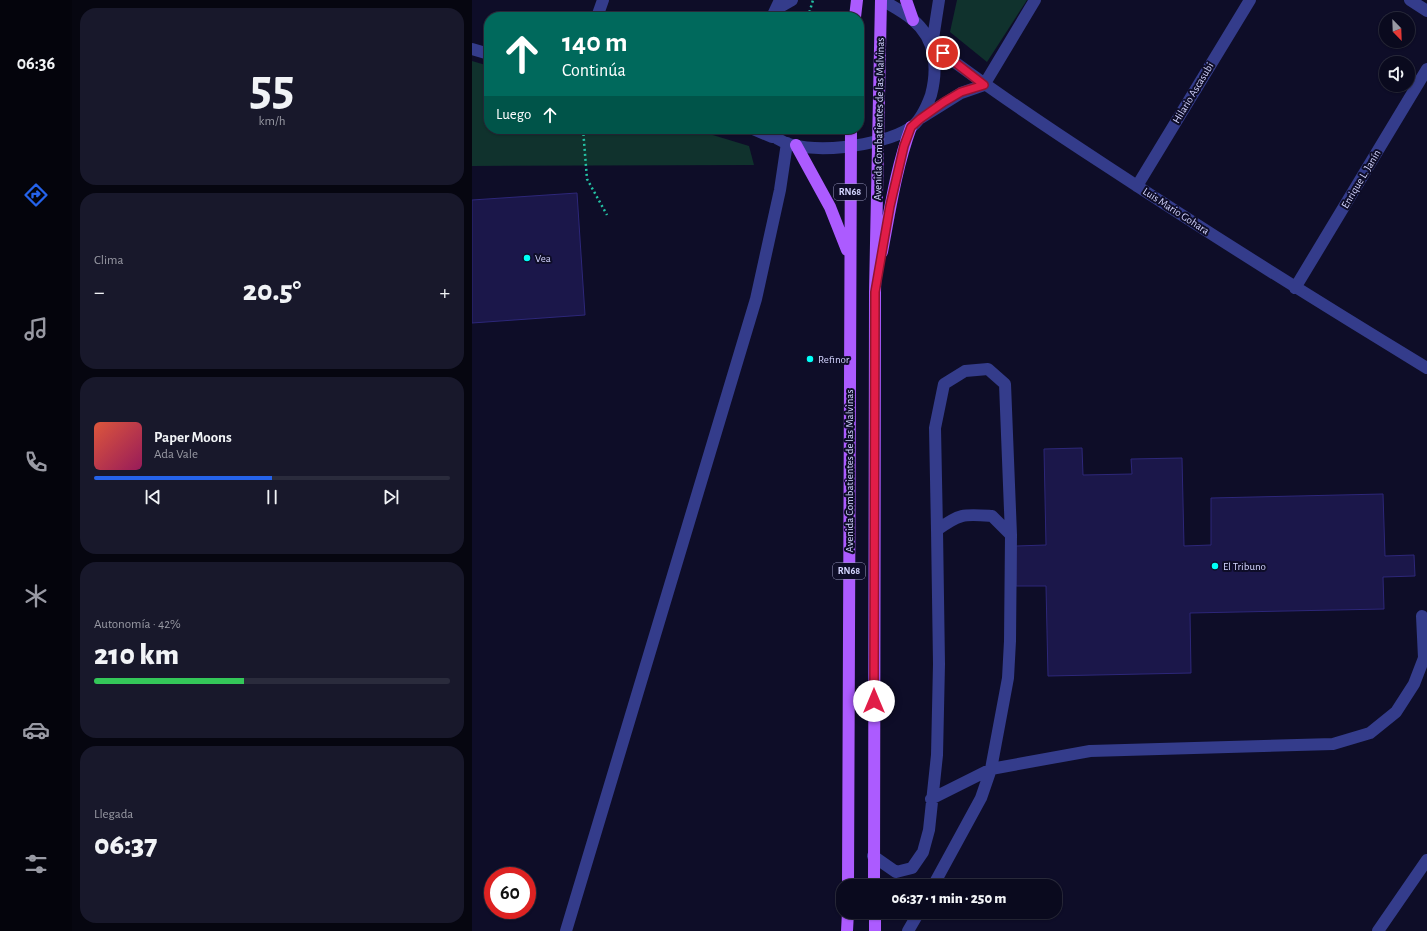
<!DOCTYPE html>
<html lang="es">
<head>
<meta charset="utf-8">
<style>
	body { margin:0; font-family:"Alegreya Sans",sans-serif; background:#18182b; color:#f1f3f6; height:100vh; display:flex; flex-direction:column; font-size:15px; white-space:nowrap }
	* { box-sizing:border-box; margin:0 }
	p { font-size:13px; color:#999aa4 }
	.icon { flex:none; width:22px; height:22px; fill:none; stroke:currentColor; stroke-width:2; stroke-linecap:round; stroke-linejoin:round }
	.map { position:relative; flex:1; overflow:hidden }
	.sheet { display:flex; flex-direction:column; gap:8px; padding:8px; background:#060610; width:400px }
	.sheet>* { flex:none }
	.guide { position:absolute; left:12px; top:12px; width:380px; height:122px; border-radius:16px; box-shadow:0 1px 3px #0004,0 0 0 1px #2a2b3c; background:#00695c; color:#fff; overflow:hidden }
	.needle { width:26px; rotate:157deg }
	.controls { position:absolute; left:907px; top:12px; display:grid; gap:8px }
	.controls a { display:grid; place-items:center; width:36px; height:36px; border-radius:50%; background:#0a0a1e; box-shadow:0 1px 3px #0004,0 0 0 1px #2a2b3c; font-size:20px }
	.speed { position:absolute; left:12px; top:867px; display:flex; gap:8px; font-size:20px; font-weight:700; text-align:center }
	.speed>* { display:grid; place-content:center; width:52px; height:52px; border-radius:50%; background:#0a0a1e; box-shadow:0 1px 3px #0004,0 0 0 1px #2a2b3c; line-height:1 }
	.speed .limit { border:6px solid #d22; background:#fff; color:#111 }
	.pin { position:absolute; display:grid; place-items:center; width:34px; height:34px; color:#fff; margin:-17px; border:2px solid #fff; border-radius:50%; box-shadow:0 1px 4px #0007 }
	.me { position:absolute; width:44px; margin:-22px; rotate:0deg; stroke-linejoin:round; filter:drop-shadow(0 0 3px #0008) }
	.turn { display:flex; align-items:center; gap:14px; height:84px; padding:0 12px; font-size:18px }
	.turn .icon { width:52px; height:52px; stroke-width:2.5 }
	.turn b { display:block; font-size:28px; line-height:34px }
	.then { display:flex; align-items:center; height:38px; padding:0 12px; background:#0003; gap:8px; font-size:15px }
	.big { font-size:30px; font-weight:800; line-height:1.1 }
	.sheet .widget { flex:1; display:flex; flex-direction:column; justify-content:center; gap:6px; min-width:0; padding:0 14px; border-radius:16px; background:#18182b }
	.sheet .dial { align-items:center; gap:0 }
	.dial b { font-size:52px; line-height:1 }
	.song { display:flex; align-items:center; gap:12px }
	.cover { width:48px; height:48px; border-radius:6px; background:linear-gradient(135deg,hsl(10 70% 55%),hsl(330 70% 35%)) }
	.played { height:4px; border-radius:2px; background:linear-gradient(90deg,#2563eb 50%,#2a2b3c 50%) }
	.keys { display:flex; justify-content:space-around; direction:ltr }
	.heat { display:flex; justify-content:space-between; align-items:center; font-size:22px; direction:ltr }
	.charge { height:6px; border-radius:3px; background:linear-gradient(90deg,#34c759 42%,#2a2b3c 0) }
	.trip { position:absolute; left:364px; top:879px; width:226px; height:40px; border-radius:16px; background:#0a0a1e; box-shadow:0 1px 3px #0004,0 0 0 1px #2a2b3c; font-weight:800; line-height:40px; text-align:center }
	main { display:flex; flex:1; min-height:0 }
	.tab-bar { display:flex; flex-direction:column; width:72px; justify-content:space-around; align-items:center; background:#04040c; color:#999aa4 }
	.tab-bar .icon { width:28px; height:28px }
	.tab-bar .selected { color:#2563eb }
	.tab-bar b { font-size:18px; color:#f1f3f6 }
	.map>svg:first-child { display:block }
</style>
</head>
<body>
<main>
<nav class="tab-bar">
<b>06:36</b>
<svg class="icon selected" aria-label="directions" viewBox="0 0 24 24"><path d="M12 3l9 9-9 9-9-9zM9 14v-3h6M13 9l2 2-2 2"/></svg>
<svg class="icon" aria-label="music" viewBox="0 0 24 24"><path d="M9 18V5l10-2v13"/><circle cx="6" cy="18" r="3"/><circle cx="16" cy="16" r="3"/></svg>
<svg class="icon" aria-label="phone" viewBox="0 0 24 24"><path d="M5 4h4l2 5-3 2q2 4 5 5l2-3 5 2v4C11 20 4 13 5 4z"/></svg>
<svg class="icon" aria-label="climate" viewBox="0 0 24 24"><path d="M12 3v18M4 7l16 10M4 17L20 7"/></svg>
<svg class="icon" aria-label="car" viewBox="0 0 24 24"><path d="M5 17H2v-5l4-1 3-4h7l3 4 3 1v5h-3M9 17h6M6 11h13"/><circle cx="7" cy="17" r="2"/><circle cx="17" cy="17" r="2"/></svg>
<svg class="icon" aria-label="filters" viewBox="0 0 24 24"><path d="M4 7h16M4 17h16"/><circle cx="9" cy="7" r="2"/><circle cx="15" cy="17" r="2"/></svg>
</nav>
<section class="sheet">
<div class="widget dial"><b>55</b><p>km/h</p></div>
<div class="widget"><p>Clima</p>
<div class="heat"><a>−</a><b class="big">20.5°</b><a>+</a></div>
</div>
<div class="widget">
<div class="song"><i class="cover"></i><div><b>Paper Moons</b><p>Ada Vale</p></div></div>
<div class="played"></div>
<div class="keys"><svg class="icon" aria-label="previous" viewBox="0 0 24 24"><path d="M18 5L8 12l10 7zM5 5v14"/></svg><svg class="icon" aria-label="pause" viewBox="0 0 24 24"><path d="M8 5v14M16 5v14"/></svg><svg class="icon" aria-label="next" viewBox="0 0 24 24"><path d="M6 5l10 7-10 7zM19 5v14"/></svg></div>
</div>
<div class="widget"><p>Autonomía · 42%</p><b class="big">210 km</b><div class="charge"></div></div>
<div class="widget"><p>Llegada</p><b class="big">06:37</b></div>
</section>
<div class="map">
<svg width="955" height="931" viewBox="0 0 955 931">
	<rect width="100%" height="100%" fill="#0e0d28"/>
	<path fill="#10322d" d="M485,0H555L515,62L478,32Z
		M0,61L17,66V129H221L277,146L282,165L0,166Z"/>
	<path fill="#1b174a" stroke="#2d2779" d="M105,193L113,315L0,323V200Z
		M610,448L611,475L660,474L659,459L710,458L712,546L739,545V498L911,494L913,556L942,555L943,576L911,577L912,609L718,613L719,673L576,676L574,586H544V546L574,545L572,449Z"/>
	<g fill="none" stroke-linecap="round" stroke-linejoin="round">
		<path stroke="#24c3a5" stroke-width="2.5" stroke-dasharray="2 3" stroke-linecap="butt" d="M336,17L341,0
			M111,129L115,179L135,215"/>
		<path stroke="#343c8b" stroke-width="12" d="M938,0L955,11
			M306,8L320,0
			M125,17L131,0
			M300,17L308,0
			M460,45C517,89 576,128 636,167C741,236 848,303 955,368
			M460,45L467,0
			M0,49L17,54
			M449,118L489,93L512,85L563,0
			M281,129L300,137
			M294,129C298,132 301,136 306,139C334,157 411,146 438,128C449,121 455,106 459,95C466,68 464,39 441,20C432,12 420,6 410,0
			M665,186L778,0
			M823,288L955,69
			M465,530L463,428L472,384L493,371L516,369L533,384L539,535
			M459,799L519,769L618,751L861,744L898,733L924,712L942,684L952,658L950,616
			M401,856L424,872L440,868L451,852L457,830L465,755L467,664L465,530C488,513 492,514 520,516L539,535L538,641L536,678L519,769L509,798L461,886
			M94,931L284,299L308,190L315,143
			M436,931L447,912
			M906,931L955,860"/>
		<path stroke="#ac5bff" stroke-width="12" d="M434,0L441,20
			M383,17L385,0
			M324,145L358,207L375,250
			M410,252C418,210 424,168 439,127
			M376,886L379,129
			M402,886L403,292L409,0
			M403,912V931
			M375,931L376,912"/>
	</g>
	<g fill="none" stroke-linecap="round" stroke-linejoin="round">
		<g stroke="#92132f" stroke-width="10">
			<path id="route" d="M402,701L403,292L418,206L432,146L439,127L448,119L472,102L489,92L512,85L471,53"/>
		</g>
		<use href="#route" stroke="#e11d48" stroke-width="7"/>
	</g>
	<g fill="#00fff7" stroke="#0e0d28" stroke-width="1.5">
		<circle cx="55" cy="258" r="4"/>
		<circle cx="338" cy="359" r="4"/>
		<circle cx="743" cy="566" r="4"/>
	</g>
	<g text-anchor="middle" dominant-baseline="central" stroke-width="4" stroke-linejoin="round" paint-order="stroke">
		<g fill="#0e0d28" stroke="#9999be" stroke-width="1">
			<rect x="362" y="184" width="32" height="16" rx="3"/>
			<rect x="361" y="563" width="32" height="16" rx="3"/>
		</g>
		<g font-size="10" font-weight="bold" fill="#d4d5ff">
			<text x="378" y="192">RN68</text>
			<text x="377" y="571">RN68</text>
		</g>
		<g font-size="11" fill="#d4d5ff" stroke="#0e0d28">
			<text transform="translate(721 93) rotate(-59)">Hilario Ascasubi</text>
			<text transform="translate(407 119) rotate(-89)">Avenida Combatientes de las Malvinas</text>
			<text transform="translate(889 179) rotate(-59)">Enrique L. Janín</text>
			<text transform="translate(704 211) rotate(33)">Luis Mario Gohara</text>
			<text transform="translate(377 471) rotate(-90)">Avenida Combatientes de las Malvinas</text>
		</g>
		<g font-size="11" fill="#d4d5ff" stroke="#0e0d28" text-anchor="start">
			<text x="63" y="258">Vea</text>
			<text x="346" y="359">Refinor</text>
			<text x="751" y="566">El Tribuno</text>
		</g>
	</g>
</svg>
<div class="controls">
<a><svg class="needle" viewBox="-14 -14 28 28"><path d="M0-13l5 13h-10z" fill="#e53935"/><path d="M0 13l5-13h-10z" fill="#999aa4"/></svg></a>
<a><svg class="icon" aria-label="sound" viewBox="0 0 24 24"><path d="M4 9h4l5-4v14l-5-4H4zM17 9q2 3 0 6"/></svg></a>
</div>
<div class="speed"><div class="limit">60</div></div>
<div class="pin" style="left:471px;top:53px;background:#d93025"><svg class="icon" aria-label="arrive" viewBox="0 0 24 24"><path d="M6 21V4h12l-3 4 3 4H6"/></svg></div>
<svg class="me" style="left:402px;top:701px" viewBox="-20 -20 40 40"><circle r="19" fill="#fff"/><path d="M0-13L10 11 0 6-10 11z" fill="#e11d48"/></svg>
<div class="trip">06:37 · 1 min · 250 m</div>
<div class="guide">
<div class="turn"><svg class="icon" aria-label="ahead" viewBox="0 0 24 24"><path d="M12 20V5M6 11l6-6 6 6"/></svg><div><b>140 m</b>Continúa</div></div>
<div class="then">Luego<svg class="icon" aria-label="ahead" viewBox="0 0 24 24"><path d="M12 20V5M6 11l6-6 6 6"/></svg></div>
</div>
</div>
</main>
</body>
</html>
